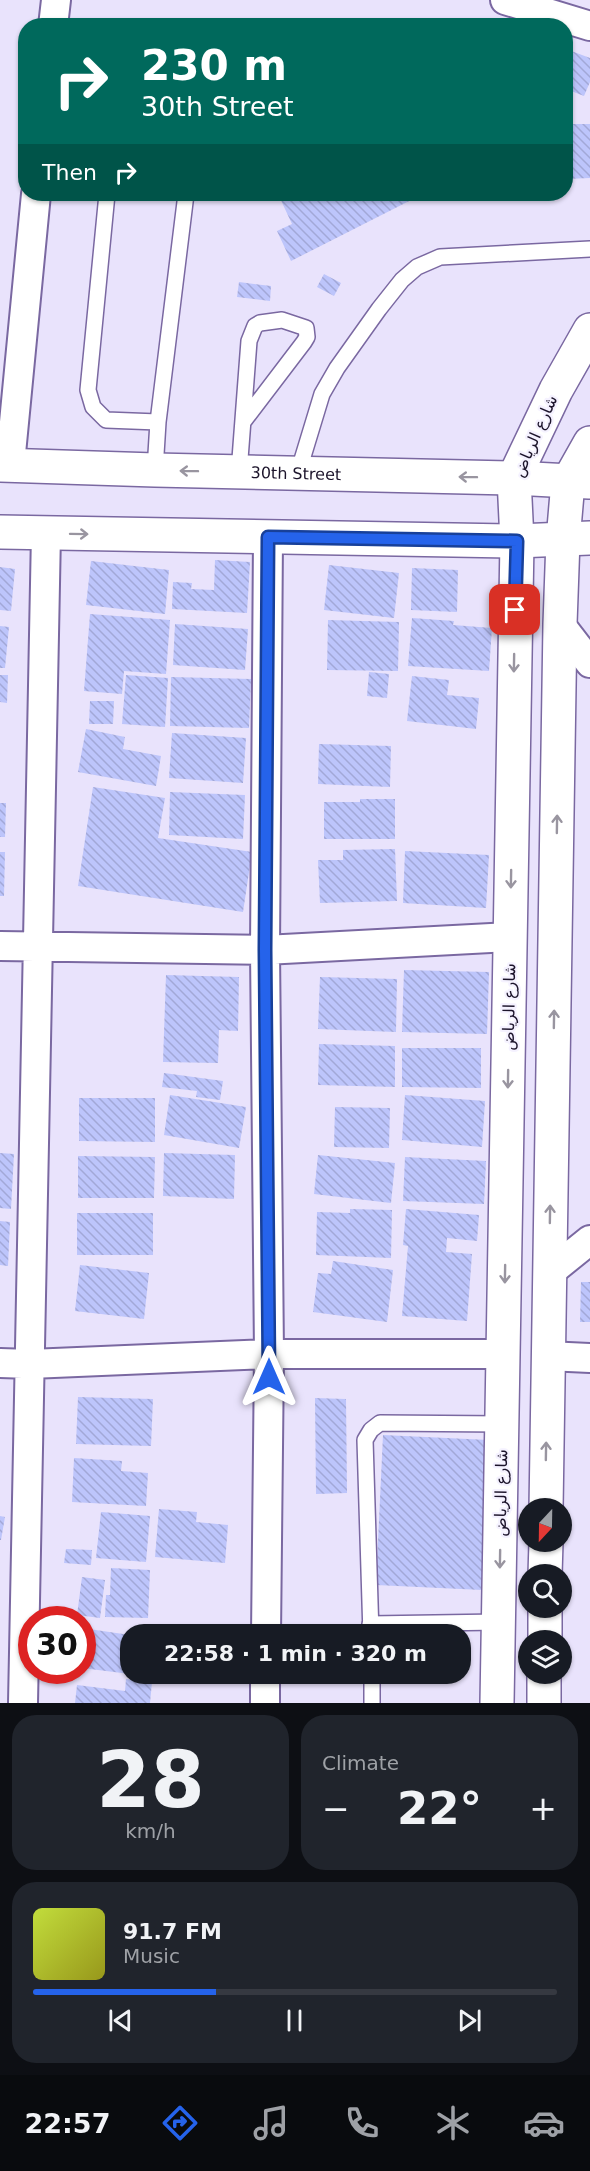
<!DOCTYPE html>
<html lang="en">
<head>
<meta charset="utf-8">
<style>
	body { margin:0; font-family:"DejaVu Sans","Noto Naskh Arabic",sans-serif; background:#20242c; color:#f1f3f6; height:100vh; display:flex; flex-direction:column; font-size:22px; white-space:nowrap }
	* { box-sizing:border-box; margin:0 }
	p { font-size:20px; color:#9ea1a6 }
	.icon { flex:none; width:33px; height:33px; fill:none; stroke:currentColor; stroke-width:2; stroke-linecap:round; stroke-linejoin:round }
	.map { position:relative; height:1703px; overflow:hidden }
	.details { display:flex; flex-direction:column; gap:12px; padding:12px; background:#0d0f14; flex:1 }
	.details>* { flex:none }
	.top-card { position:absolute; left:18px; top:18px; width:555px; height:183px; border-radius:24px; box-shadow:0 2px 4px #0004; background:#00695c; color:#fff; overflow:hidden }
	.needle { width:39px; rotate:202deg }
	.controls { position:absolute; left:518px; top:1498px; display:grid; gap:12px }
	.controls a { display:grid; place-items:center; width:54px; height:54px; border-radius:50%; background:#171b24; box-shadow:0 2px 4px #0004; font-size:30px }
	.speed { position:absolute; left:18px; top:1606px; display:flex; gap:12px; font-size:30px; font-weight:700; text-align:center }
	.speed>* { display:grid; place-content:center; width:78px; height:78px; border-radius:50%; background:#171b24; box-shadow:0 2px 4px #0004; line-height:1 }
	.speed .limit { border:9px solid #d22; background:#fff; color:#111 }
	.pin { position:absolute; display:grid; place-items:center; width:51px; height:51px; color:#fff; margin:-26px; border-radius:12px; box-shadow:0 3px 9px #0006 }
	.me { position:absolute; width:66px; margin:-33px; rotate:0deg; stroke-linejoin:round; filter:drop-shadow(0 0 4px #0008) }
	.turn { display:flex; align-items:center; gap:21px; height:126px; padding:0 24px; font-size:27px }
	.turn .icon { width:78px; height:78px; stroke-width:2.5 }
	.turn b { display:block; font-size:42px; line-height:51px }
	.then { display:flex; align-items:center; height:57px; padding:0 24px; background:#0003; gap:12px; font-size:22px }
	.big { font-size:45px; font-weight:600; line-height:1.1 }
	.details .widget { flex:1; display:flex; flex-direction:column; justify-content:center; gap:9px; min-width:0; padding:0 21px; border-radius:24px; background:#20242c }
	.details .dial { align-items:center; gap:0 }
	.dial b { font-size:78px; line-height:1 }
	.song { display:flex; align-items:center; gap:18px }
	.cover { width:72px; height:72px; border-radius:9px; background:linear-gradient(135deg,hsl(70 70% 55%),hsl(60 70% 35%)) }
	.played { height:6px; border-radius:3px; background:linear-gradient(90deg,#2563eb 35%,#363941 35%) }
	.keys { display:flex; justify-content:space-around; direction:ltr }
	.heat { display:flex; justify-content:space-between; align-items:center; font-size:33px; direction:ltr }
	.details .tiles { flex:1; display:grid; gap:12px; grid-template-columns:1fr 1fr }
	.widget:last-child { grid-column:span 2 }
	.trip { position:absolute; left:120px; top:1624px; width:351px; height:60px; border-radius:24px; background:#171b24; box-shadow:0 2px 4px #0004; font-weight:600; line-height:60px; text-align:center }
	.tab-bar { display:flex; height:96px; justify-content:space-around; align-items:center; background:#090b0e; color:#9ea1a6 }
	.tab-bar .icon { width:42px; height:42px }
	.tab-bar .active { color:#2563eb }
	.tab-bar b { font-size:27px; color:#f1f3f6 }
	.map>svg:first-child { display:block }
</style>
</head>
<body>
<div class="map">
<svg width="590" height="1703" viewBox="0 0 590 1703">
	<defs>
		<pattern id="building-back-hatch" width="6" height="6" patternUnits="userSpaceOnUse" patternTransform="scale(1.5)"><rect width="6" height="6" fill="#bdc5fb"/><path d="M-1 5l2 2M0 0l6 6M5-1l2 2" fill="none" stroke="#a2a8d7"/></pattern>
	</defs>
	<rect width="100%" height="100%" fill="#e9e3fc"/>
	<path fill="url(#building-back-hatch)" d="M566,49L590,58V82L584,96L566,89Z
		M566,124H590V178L566,179Z
		M278,194H423L291,261L277,231L292,224Z
		M324,274L341,283L334,296L317,287Z
		M239,282L271,286L270,301L237,297Z
		M215,560L250,562L247,613L172,609L173,582L192,583L191,589L214,590Z
		M91,561L169,570L165,614L86,605Z
		M329,565L399,573L394,618L324,610Z
		M0,567L15,569L11,611L0,610Z
		M412,568L458,570L457,612L411,610Z
		M90,614L170,620L166,674L124,671L122,694L84,691Z
		M412,618L454,621L453,625L492,628L489,671L408,666Z
		M328,620L399,622L398,671L327,670Z
		M175,624L248,629L245,670L173,665Z
		M0,626L9,627L5,668H0Z
		M369,672L389,674L387,698L367,696Z
		M0,675H8L7,703L0,702Z
		M126,675L168,678L165,727L122,724Z
		M412,676L449,680L447,695L479,698L476,729L407,721Z
		M171,677L251,679L249,728L170,726Z
		M90,701H114L113,724H89Z
		M86,729L125,737L123,749L161,756L156,786L78,772Z
		M172,733L246,738L243,783L169,778Z
		M319,744L391,746L390,787L318,784Z
		M93,787L165,798L158,838L252,852L243,912L78,886Z
		M170,792L245,795L243,839L169,835Z
		M360,799H395V839H324V802H360Z
		M0,803H6L5,837H0Z
		M395,849L397,901L320,903L318,860H343V850Z
		M405,851L489,855L486,908L403,903Z
		M0,852H5L4,896H0Z
		M404,970L489,972L487,1034L402,1032Z
		M166,975L239,977L238,1031L219,1030L218,1063L163,1062Z
		M320,977L397,979L396,1032L318,1029Z
		M319,1044L395,1046V1087L318,1085Z
		M402,1048H481V1088L402,1087Z
		M164,1073L223,1081L220,1100L196,1097L197,1091L162,1087Z
		M170,1095L246,1107L239,1148L164,1135Z
		M405,1095L485,1101L482,1147L402,1140Z
		M79,1098H155V1142L79,1141Z
		M335,1107L390,1108L389,1148L334,1147Z
		M0,1153L14,1154L11,1209L0,1208Z
		M164,1153L235,1155L234,1199L163,1196Z
		M318,1155L395,1163L391,1203L314,1194Z
		M78,1156L155,1157L154,1198H78Z
		M405,1157L486,1161L484,1204L403,1201Z
		M350,1209L392,1210L391,1258L316,1255L317,1212L350,1213Z
		M406,1209L479,1215L477,1241L447,1238L446,1252L472,1254L467,1321L402,1316L408,1246L403,1245Z
		M77,1213H153V1255H77Z
		M0,1221L10,1222L8,1266L0,1265Z
		M333,1261L393,1270L387,1322L313,1312L318,1273L331,1274Z
		M80,1265L149,1273L144,1319L75,1311Z
		M581,1282H590V1322H580Z
		M78,1397L153,1399L151,1446L76,1444Z
		M315,1398L346,1399L347,1493L316,1494Z
		M383,1435L489,1440L482,1590L376,1585Z
		M74,1458L122,1461L121,1471L148,1473L146,1506L72,1502Z
		M159,1509L197,1512L196,1522L228,1525L225,1563L155,1557Z
		M101,1512L150,1516L146,1562L96,1558Z
		M0,1516L5,1517L1,1540H0Z
		M66,1549L92,1550L91,1565L64,1563Z
		M111,1568L150,1570L148,1618L105,1617L106,1595H110Z
		M82,1577L105,1580L100,1618L77,1615Z
		M82,1628L130,1635V1674L82,1668Z
		M126,1679L152,1682L150,1703H75L77,1685L125,1691Z"/>
	<g fill="none" stroke-linecap="round" stroke-linejoin="round">
		<g stroke="#7a68a1" stroke-width="18">
			<path id="lane" d="M107,194L88,390L93,407L106,420L158,422
				M155,470L158,422L186,194
				M239,472L249,341L255,326L260,323L282,320L306,328L307,337L304,342L243,422
				M298,473L322,394L337,368L379,309L402,280L417,267L440,257L590,249
				M370,1624L499,1622
				M371,1635L365,1440L371,1430L380,1423L503,1424
				M372,1674V1703"/>
		</g>
		<g stroke="#7a68a1" stroke-width="32">
			<path id="street" d="M505,0L590,26
				M53,26L56,0
				M10,464L36,194
				M560,624L590,663
				M0,946L265,950L510,937
				M549,1273L590,1240
				M547,1356L590,1358
				M0,1363L30,1364L269,1354H504
				M266,1635L269,1354L265,950L268,537
				M23,1703L46,533
				M265,1703V1674"/>
		</g>
		<g stroke="#7a68a1" stroke-width="36">
			<g id="secondary">
				<path id="s1" d="M0,465L155,470L514,478L589,482"/>
				<path d="M0,532L517,541L590,538"/>
				<path d="M546,1509L560,624L563,540L568,482L590,443"/>
				<path d="M545,1575L546,1542"/>
				<path d="M545,1641V1608"/>
				<path d="M497,1703L517,541L514,478L556,390L590,330"/>
				<path d="M544,1703V1674"/>
			</g>
		</g>
		<use href="#lane" stroke="#fff" stroke-width="15"/>
		<use href="#street" stroke="#fff" stroke-width="28"/>
		<use href="#secondary" stroke="#fff" stroke-width="33"/>
	</g>
	<defs><path id="oneway-shaft" d="M-6 0H5M1.5-3L5.5 0L1.5 3" fill="none" stroke-width="1.6" stroke-linecap="round" stroke-linejoin="round" transform="scale(1.5)"/></defs>
	<g stroke="#9995a0">
		<use href="#oneway-shaft" transform="translate(189 471) rotate(-179)"/>
		<use href="#oneway-shaft" transform="translate(468 477) rotate(-179)"/>
		<use href="#oneway-shaft" transform="translate(79 534) rotate(1)"/>
		<use href="#oneway-shaft" transform="translate(514 663) rotate(91)"/>
		<use href="#oneway-shaft" transform="translate(557 824) rotate(-89)"/>
		<use href="#oneway-shaft" transform="translate(511 879) rotate(91)"/>
		<use href="#oneway-shaft" transform="translate(554 1019) rotate(-89)"/>
		<use href="#oneway-shaft" transform="translate(508 1079) rotate(91)"/>
		<use href="#oneway-shaft" transform="translate(550 1214) rotate(-89)"/>
		<use href="#oneway-shaft" transform="translate(505 1274) rotate(91)"/>
		<use href="#oneway-shaft" transform="translate(546 1451) rotate(-89)"/>
		<use href="#oneway-shaft" transform="translate(500 1559) rotate(91)"/>
	</g>
	<g fill="none" stroke-linecap="round" stroke-linejoin="round">
		<g stroke="#184099" stroke-width="15">
			<path id="route" d="M269,1377L265,950L268,537L517,541L515,610"/>
		</g>
		<use href="#route" stroke="#2563eb" stroke-width="10"/>
	</g>
	<g text-anchor="middle" dominant-baseline="central" stroke-width="4.5" stroke-linejoin="round" paint-order="stroke">
		<g font-size="16" fill="#1c142b" stroke="#f5f2ff">
			<text transform="translate(535 436) rotate(-66)">شارع الرياض</text>
			<text stroke="none"><textPath href="#s1" startOffset="296">30th Street</textPath></text>
			<text transform="translate(509 1007) rotate(-89)">شارع الرياض</text>
			<text transform="translate(501 1493) rotate(-89)">شارع الرياض</text>
		</g>
	</g>
</svg>
<div class="controls">
<a><svg class="needle" viewBox="-14 -14 28 28"><path d="M0-13l5 13h-10z" fill="#e53935"/><path d="M0 13l5-13h-10z" fill="#9ea1a6"/></svg></a>
<a><svg class="icon" aria-label="search" viewBox="0 0 24 24"><circle cx="10" cy="10" r="6"/><path d="M15 15l6 6"/></svg></a>
<a><svg class="icon" aria-label="layers" viewBox="0 0 24 24"><path d="M12 4l9 5-9 5-9-5zM3 14l9 5 9-5"/></svg></a>
</div>
<div class="speed"><div class="limit">30</div></div>
<div class="pin" style="left:515px;top:610px;background:#d93025"><svg class="icon" aria-label="arrive" viewBox="0 0 24 24"><path d="M6 21V4h12l-3 4 3 4H6"/></svg></div>
<svg class="me" style="left:269px;top:1377px" viewBox="-20 -20 40 40"><path d="M0-17L14 15 0 8-14 15z" fill="#2563eb" stroke="#fff" stroke-width="4"/></svg>
<div class="trip">22:58 · 1 min · 320 m</div>
<div class="top-card">
<div class="turn"><svg class="icon" aria-label="right" viewBox="0 0 24 24"><path d="M7 20v-9h11M14 6l5 5-5 5"/></svg><div><b>230 m</b>30th Street</div></div>
<div class="then">Then<svg class="icon" aria-label="right" viewBox="0 0 24 24"><path d="M7 20v-9h11M14 6l5 5-5 5"/></svg></div>
</div>
</div>
<section class="details">
<div class="tiles">
<div class="widget dial"><b>28</b><p>km/h</p></div>
<div class="widget"><p>Climate</p>
<div class="heat"><a>−</a><b class="big">22°</b><a>+</a></div>
</div>
<div class="widget">
<div class="song"><i class="cover"></i><div><b>91.7 FM</b><p>Music</p></div></div>
<div class="played"></div>
<div class="keys"><svg class="icon" aria-label="previous" viewBox="0 0 24 24"><path d="M18 5L8 12l10 7zM5 5v14"/></svg><svg class="icon" aria-label="pause" viewBox="0 0 24 24"><path d="M8 5v14M16 5v14"/></svg><svg class="icon" aria-label="next" viewBox="0 0 24 24"><path d="M6 5l10 7-10 7zM19 5v14"/></svg></div>
</div>
</div>
</section>
<nav class="tab-bar">
<b>22:57</b>
<svg class="icon active" aria-label="directions" viewBox="0 0 24 24"><path d="M12 3l9 9-9 9-9-9zM9 14v-3h6M13 9l2 2-2 2"/></svg>
<svg class="icon" aria-label="music" viewBox="0 0 24 24"><path d="M9 18V5l10-2v13"/><circle cx="6" cy="18" r="3"/><circle cx="16" cy="16" r="3"/></svg>
<svg class="icon" aria-label="phone" viewBox="0 0 24 24"><path d="M5 4h4l2 5-3 2q2 4 5 5l2-3 5 2v4C11 20 4 13 5 4z"/></svg>
<svg class="icon" aria-label="climate" viewBox="0 0 24 24"><path d="M12 3v18M4 7l16 10M4 17L20 7"/></svg>
<svg class="icon" aria-label="car" viewBox="0 0 24 24"><path d="M5 17H2v-5l4-1 3-4h7l3 4 3 1v5h-3M9 17h6M6 11h13"/><circle cx="7" cy="17" r="2"/><circle cx="17" cy="17" r="2"/></svg>
</nav>
</body>
</html>
